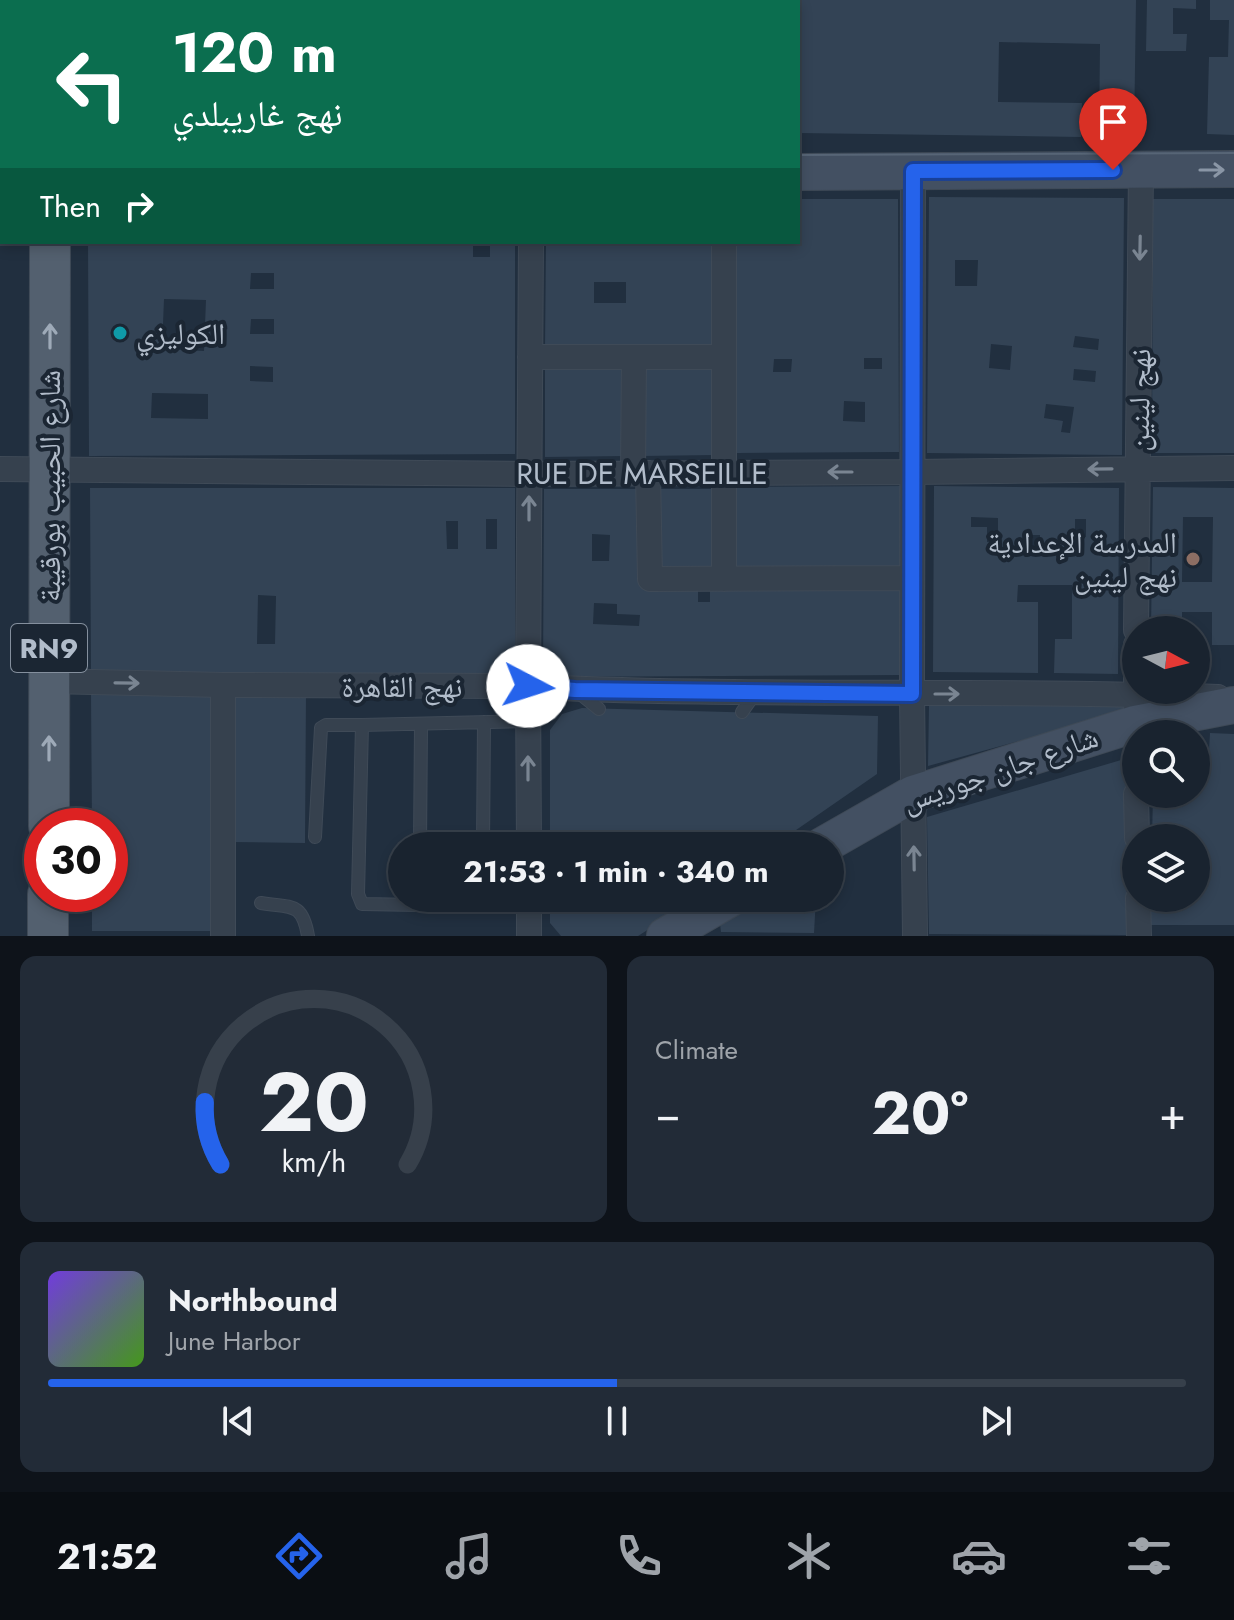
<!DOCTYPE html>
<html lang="en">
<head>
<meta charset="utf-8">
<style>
	body { margin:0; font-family:Jost,"Noto Naskh Arabic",sans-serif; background:#222b37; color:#f1f3f6; height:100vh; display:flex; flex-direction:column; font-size:30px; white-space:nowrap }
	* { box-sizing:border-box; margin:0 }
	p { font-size:26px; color:#9fa4aa }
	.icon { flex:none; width:44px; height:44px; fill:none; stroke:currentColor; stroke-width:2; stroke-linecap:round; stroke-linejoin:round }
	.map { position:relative; height:936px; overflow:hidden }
	.drawer { display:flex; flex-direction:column; gap:20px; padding:20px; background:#0e131a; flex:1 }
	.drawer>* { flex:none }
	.banner { position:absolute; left:0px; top:0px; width:800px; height:244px; box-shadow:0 4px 12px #0003,0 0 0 2px #37404b; background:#0b6e4f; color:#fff; overflow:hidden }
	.needle { width:52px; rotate:97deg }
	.fabs { position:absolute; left:1122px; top:616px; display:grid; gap:16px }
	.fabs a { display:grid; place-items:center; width:88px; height:88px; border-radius:50%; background:#19232f; box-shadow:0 4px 12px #0003,0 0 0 2px #37404b; font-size:40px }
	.speed { position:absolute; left:24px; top:808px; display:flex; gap:16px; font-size:40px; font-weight:700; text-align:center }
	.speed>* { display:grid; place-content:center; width:104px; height:104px; border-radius:50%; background:#19232f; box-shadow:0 4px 12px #0003,0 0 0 2px #37404b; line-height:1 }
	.speed .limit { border:12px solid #d22; background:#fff; color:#111 }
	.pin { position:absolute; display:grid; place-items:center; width:68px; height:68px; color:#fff; margin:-82px -34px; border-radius:50% 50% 50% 0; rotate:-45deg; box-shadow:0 0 8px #0007 }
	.pin .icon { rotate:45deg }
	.me { position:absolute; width:88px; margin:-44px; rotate:95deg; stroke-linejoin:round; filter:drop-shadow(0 0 6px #0008) }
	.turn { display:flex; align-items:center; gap:28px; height:168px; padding:0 40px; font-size:36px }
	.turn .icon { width:104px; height:104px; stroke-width:2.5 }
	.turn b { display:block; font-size:56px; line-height:68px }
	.then { display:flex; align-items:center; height:76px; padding:0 40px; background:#0003; gap:16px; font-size:30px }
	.big { font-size:60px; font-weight:700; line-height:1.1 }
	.drawer .widget { flex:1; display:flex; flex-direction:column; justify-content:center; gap:12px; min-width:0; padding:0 28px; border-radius:16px; background:#222b37 }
	.drawer .dial { align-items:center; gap:0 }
	.dial svg { height:208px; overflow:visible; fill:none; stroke:#37404b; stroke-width:7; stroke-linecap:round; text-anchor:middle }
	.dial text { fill:#f1f3f6; stroke:none }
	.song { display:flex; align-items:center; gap:24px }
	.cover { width:96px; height:96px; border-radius:12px; background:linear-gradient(135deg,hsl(260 70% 55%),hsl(100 70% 35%)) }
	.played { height:8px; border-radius:4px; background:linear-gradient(90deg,#2563eb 50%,#37404b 50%) }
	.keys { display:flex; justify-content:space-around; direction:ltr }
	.heat { display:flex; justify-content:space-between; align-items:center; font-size:44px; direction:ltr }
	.drawer .tiles { flex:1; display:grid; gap:20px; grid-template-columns:1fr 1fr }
	.widget:last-child { grid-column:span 2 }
	.trip { position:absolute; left:388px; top:832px; width:456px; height:80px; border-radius:40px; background:#19232f; box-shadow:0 4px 12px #0003,0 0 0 2px #37404b; font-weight:700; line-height:80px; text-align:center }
	.tabs { display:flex; height:128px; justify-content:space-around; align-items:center; background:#0a0e13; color:#9fa4aa }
	.tabs .icon { width:56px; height:56px }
	.tabs .active { color:#2563eb }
	.tabs b { font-size:36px; color:#f1f3f6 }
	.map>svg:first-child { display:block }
</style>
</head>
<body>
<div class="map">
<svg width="1234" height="936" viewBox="0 0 1234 936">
	<rect width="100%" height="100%" fill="#212f3f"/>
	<path fill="#334355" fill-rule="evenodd" d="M798,0H1136L1134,135L1099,134L1100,44L999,42L998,102L1082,103L1081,137L798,133Z
		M1147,0H1196V9L1173,8V34H1187L1186,51H1146Z
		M1210,0H1234V135L1207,134L1209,57H1228L1229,20H1210Z
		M929,197L1124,198L1122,455L927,453ZM955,260H978L977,286H955ZM1075,336L1099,339L1098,350L1073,347ZM991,344L1012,346L1010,370L989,368ZM1074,369L1096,371L1095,382L1073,380ZM1046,404L1074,407L1070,433L1061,432L1063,421L1044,418Z
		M798,199H898L899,452L737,453L736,242H798ZM864,358H882V369H864ZM774,359H792L791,372H773ZM844,401L865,402V422L843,421Z
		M1153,199H1234V453H1152Z
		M88,242H473V257H490V242H515V454L89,456ZM251,273H274V289H250ZM164,299L206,300L204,351L162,349ZM251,319H274V334H250ZM250,366L273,367V382L250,381ZM152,393L208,394V419L151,418Z
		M546,242H604L628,244V242H715L714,349H545ZM594,282H626V303H594Z
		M714,366L715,455L642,456L641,367Z
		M545,367H624L626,456L545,457Z
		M905,486V571H734V487Z
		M934,486L1119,488L1118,674L1054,673L1055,639H1072V585H1018L1017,602H1038V673L933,672ZM971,517L998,518V543L987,542V527H971ZM1075,519H1086V537L1075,538ZM1024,535H1040V555H1024Z
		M1153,487L1234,488V645H1212V612H1182V630H1151ZM1183,517H1213L1212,582H1182Z
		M90,488H515V677L91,674ZM486,519H497V549H486ZM446,521H458V549H447ZM258,595L276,596L275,644H257Z
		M544,489H641L643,586L698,587V602H710V585H904L903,675L543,677ZM592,534L610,535L609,561H592ZM594,603L617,604V614L640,615L639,626L593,624Z
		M657,489H717V571H657Z
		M231,692L306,693L305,843L230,842Z
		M91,694H214L213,931H92V894H110V826H92Z
		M1127,704V711L928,766L929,705Z
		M582,708L878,716L877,774L773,846H550V730L562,714Z
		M1210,733L1234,734V925H1150L1151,898H1196V838H1152L1153,794H1196V750H1209Z
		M1128,758L1126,935L929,934L927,817Z
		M550,898H698L638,936H561L550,923Z
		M766,898H816L814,933L721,932L720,924Z"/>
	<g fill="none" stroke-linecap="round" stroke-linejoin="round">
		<g stroke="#3f4a57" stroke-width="14">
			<path id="lane" d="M253,0V2
				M578,692L599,709
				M742,712L756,692
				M315,837L321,728L326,725H362
				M420,846L421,725
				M483,846L484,722
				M483,898L475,906L362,904L358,894L362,725L528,721
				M261,903C291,908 302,901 308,936"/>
		</g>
		<g stroke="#3f4a57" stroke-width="26">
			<path id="street" d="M312,2V0
				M534,2L535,0
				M750,2V0
				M913,171L912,694L915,936
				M724,242V579
				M530,357H724
				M0,469L529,474L912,472L1234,468
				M633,473L634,357
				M648,473L650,579L912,578
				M1136,630L1141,170
				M1136,645V768
				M49,681L223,685L528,686C596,691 665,691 734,692C895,694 1057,691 1218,697
				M1136,794L1137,838
				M529,846L528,686L531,242
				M1138,898L1139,936
				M223,936V685
				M529,936V898"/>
		</g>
		<g stroke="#3f4a57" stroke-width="38">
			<path id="secondary" d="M798,172L1234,169
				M822,846L913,794L1135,724L1234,705
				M665,936L731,898"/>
		</g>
		<g stroke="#3f4a57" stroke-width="42">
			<path id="primary" d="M51,2V0
				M49,826L50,242
				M48,936V894"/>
		</g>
		<use href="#lane" stroke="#36414e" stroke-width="12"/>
		<use href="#street" stroke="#36414e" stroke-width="24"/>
		<use href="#secondary" stroke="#435062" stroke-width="36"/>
		<use href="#primary" stroke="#53606f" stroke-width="40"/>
		<path stroke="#576576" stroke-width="2" d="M798,155L1234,153
			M0,159H2"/>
	</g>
	<defs><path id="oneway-shaft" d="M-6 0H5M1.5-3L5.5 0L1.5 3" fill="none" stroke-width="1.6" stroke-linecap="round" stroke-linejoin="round" transform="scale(2)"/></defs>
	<use stroke="#8a96a6" href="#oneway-shaft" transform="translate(1212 170)"/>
	<g stroke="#7a8592">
		<use href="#oneway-shaft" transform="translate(1140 248) rotate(91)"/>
		<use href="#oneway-shaft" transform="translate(1100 469) rotate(179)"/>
		<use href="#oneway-shaft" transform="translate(840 472) rotate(180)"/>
		<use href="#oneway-shaft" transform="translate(529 508) rotate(-90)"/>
		<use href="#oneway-shaft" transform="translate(127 683) rotate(1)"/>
		<use href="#oneway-shaft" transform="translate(947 694)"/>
		<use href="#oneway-shaft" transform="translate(528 768) rotate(-90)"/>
		<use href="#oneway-shaft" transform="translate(914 858) rotate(-91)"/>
	</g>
	<g stroke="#9eaab8">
		<use href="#oneway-shaft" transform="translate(50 336) rotate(-90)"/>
		<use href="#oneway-shaft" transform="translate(49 748) rotate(-90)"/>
	</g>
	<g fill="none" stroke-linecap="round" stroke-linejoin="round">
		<g stroke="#184099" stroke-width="20">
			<path id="route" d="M528,686L575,690L912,694L913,171L1113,170"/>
		</g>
		<use href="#route" stroke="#2563eb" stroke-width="14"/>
	</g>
	<circle fill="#0f9aa8" stroke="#1b2633" stroke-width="3" cx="120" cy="333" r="8"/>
	<circle fill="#8d6e63" stroke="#1b2633" stroke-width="3" cx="1193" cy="559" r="8"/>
	<g text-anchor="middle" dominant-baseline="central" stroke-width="8" stroke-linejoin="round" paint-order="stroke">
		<rect fill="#1b2633" stroke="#848f9d" stroke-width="2" x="11" y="624" width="76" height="48" rx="6"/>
		<g font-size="28" font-weight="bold" fill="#b1bcca">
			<text x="49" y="648">RN9</text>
		</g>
		<g font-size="30" fill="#b1bcca" stroke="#1b2633" text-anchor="start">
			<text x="136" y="333">الكوليزي</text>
			<text x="1177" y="542" text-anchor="end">المدرسة الإعدادية<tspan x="1177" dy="34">نهج لينين</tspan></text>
		</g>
		<g font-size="30" fill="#b1bcca" stroke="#1b2633">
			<text transform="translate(1139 400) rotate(-89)">نهج لينين</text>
			<text x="642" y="473">RUE DE MARSEILLE</text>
			<text transform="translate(49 486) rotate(-90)">شارع الحبيب بورقيبة</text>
			<text x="402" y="686">نهج القاهرة</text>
			<text transform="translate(1000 769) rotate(-19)">شارع جان جوريس</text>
		</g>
	</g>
</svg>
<div class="fabs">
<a><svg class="needle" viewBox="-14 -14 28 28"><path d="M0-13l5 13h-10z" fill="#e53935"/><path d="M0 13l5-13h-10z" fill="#9fa4aa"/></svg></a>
<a><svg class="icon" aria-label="search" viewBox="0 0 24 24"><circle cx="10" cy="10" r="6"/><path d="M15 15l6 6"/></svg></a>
<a><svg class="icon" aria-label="layers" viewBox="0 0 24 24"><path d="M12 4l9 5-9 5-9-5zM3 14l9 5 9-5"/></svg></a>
</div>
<div class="speed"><div class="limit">30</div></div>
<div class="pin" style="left:1113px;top:170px;background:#d93025"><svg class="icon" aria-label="arrive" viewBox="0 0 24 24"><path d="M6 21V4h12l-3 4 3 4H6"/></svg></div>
<svg class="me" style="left:528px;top:686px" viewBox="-20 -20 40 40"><circle r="19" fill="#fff"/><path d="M0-13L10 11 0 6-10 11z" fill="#2563eb"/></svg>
<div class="trip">21:53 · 1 min · 340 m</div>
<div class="banner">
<div class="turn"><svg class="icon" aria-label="left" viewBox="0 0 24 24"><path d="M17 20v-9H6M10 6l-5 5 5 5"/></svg><div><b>120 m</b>نهج غاريبلدي</div></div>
<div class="then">Then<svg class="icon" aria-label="right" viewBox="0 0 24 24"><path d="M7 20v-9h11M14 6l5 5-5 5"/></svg></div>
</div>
</div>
<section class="drawer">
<div class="tiles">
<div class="widget dial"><svg viewBox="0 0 100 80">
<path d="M14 69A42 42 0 1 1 86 69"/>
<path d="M14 69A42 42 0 0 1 8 45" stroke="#2563eb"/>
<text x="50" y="56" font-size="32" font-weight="700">20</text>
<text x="50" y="72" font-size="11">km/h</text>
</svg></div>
<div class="widget"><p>Climate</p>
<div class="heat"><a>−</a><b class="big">20°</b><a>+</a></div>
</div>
<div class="widget">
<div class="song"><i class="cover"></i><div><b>Northbound</b><p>June Harbor</p></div></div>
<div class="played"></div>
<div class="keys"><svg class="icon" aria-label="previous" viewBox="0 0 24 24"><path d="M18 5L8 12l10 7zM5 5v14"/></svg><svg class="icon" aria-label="pause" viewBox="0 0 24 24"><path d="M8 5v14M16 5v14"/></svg><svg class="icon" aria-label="next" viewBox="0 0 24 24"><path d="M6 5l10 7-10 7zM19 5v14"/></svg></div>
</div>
</div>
</section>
<nav class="tabs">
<b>21:52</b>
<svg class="icon active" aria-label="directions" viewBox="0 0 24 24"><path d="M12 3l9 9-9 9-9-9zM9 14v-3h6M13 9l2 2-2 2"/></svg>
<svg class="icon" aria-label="music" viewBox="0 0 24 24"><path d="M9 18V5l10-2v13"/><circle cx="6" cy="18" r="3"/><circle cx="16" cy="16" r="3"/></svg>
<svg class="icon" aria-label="phone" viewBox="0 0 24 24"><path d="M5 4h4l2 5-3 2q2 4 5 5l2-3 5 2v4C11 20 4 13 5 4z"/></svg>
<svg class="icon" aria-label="climate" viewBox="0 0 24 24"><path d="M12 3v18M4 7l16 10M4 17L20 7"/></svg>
<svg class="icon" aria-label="car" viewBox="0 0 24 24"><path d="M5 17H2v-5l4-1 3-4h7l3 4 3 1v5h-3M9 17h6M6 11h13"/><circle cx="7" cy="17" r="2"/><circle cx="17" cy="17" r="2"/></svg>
<svg class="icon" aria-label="filters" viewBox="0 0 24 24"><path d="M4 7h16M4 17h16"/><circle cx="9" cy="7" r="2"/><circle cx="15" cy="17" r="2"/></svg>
</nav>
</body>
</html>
